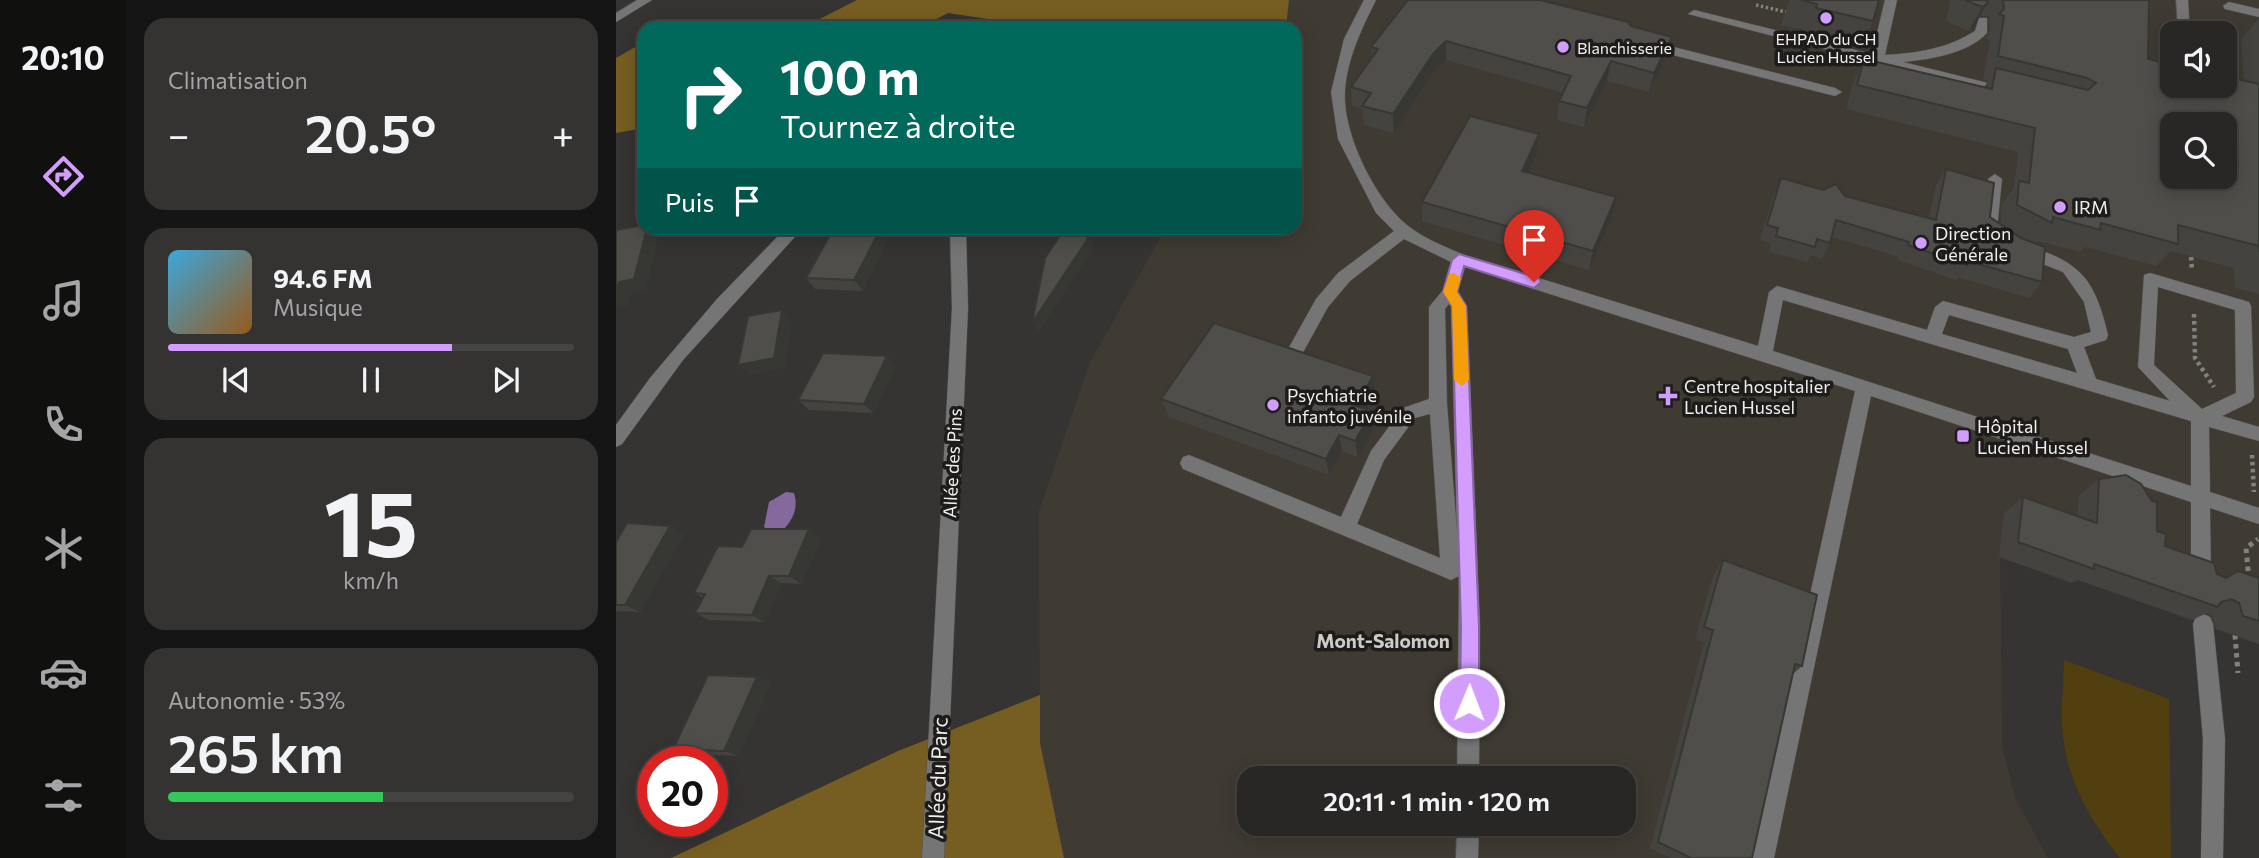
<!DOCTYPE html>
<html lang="fr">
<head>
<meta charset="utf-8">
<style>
	body { margin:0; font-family:Commissioner,sans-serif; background:#343332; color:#f1f3f6; height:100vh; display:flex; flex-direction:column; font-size:26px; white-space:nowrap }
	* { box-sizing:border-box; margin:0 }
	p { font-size:23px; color:#a5a5a7 }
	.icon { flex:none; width:38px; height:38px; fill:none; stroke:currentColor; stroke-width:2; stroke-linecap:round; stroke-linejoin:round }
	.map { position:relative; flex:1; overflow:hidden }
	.drawer { display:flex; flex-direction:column; gap:18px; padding:18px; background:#161515; width:490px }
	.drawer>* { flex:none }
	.top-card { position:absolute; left:21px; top:21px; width:665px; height:214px; border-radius:21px; box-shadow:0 4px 18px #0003,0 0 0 2px #444443; background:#00695c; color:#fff; overflow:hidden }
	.tools { position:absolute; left:1544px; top:21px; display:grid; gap:14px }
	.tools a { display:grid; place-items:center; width:77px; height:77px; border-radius:14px; background:#282726; box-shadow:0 4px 18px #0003,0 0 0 2px #444443; font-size:35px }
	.speed { position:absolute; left:21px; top:746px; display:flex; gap:14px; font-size:35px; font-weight:700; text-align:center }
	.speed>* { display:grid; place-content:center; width:91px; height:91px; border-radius:50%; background:#282726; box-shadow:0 4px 18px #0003,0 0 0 2px #444443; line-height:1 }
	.speed .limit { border:10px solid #d22; background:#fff; color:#111 }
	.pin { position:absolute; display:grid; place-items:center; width:60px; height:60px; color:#fff; margin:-72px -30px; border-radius:50% 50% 50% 0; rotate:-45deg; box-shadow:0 0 7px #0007 }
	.pin .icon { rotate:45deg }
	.me { position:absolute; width:77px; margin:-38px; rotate:1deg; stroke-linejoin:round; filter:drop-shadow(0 0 5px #0008) }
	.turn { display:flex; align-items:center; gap:24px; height:147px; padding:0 28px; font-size:32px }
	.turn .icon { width:91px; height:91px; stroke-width:2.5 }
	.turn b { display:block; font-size:49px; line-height:60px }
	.then { display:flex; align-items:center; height:66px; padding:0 28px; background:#0003; gap:14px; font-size:26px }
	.big { font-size:52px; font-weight:600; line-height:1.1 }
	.drawer .widget { flex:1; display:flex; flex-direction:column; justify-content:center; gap:10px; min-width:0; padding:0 24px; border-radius:21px; background:#343332 }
	.drawer .dial { align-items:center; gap:0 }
	.dial b { font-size:91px; line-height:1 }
	.song { display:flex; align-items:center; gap:21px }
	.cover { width:84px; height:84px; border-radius:10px; background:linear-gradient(135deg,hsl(200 70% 55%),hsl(30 70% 35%)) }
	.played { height:7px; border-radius:4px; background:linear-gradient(90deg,#d29dfd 70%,#444443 70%) }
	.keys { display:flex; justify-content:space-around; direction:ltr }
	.heat { display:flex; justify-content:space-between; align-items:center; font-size:38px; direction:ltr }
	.charge { height:10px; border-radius:5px; background:linear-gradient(90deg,#34c759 53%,#444443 0) }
	.trip { position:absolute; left:621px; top:766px; width:399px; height:70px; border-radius:21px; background:#282726; box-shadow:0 4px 18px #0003,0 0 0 2px #444443; font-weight:600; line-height:70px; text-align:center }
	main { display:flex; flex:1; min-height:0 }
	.dock { display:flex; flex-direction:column; width:126px; justify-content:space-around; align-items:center; background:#10100f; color:#a5a5a7 }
	.dock .icon { width:49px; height:49px }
	.dock .selected { color:#d29dfd }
	.dock b { font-size:32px; color:#f1f3f6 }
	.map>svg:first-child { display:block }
</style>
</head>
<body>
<main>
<nav class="dock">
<b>20:10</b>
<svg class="icon selected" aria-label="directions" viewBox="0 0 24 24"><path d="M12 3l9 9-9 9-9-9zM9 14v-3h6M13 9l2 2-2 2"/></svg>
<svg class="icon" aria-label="music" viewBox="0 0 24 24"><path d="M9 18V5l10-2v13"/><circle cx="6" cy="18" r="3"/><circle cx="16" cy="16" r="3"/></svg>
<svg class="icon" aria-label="phone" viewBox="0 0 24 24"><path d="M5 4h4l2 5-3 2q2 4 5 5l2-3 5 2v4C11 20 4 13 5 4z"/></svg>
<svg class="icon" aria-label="climate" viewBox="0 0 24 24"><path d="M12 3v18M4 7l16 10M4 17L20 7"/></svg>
<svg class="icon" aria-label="car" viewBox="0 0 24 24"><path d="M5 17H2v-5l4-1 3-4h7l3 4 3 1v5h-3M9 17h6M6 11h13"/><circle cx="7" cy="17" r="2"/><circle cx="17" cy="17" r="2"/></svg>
<svg class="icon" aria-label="filters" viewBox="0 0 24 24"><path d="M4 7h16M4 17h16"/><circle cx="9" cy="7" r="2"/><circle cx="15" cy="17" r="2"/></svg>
</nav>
<section class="drawer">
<div class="widget"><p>Climatisation</p>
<div class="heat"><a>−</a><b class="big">20.5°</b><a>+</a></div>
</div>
<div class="widget">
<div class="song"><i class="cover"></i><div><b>94.6 FM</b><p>Musique</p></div></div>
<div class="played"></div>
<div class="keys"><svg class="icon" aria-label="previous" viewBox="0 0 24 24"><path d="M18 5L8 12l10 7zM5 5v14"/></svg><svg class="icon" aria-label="pause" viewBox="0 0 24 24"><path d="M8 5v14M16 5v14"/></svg><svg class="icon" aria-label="next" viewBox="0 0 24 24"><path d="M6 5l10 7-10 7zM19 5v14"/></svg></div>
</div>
<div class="widget dial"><b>15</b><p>km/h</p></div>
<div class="widget"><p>Autonomie · 53%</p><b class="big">265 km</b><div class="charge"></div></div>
</section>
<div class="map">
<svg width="1643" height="858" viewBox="0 0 1643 858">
	<rect width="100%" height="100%" fill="#363432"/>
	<path fill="#3f3b33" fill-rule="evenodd" d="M673,0H1643V644L1457,578L1456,583L1384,557L1386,746L1400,800L1432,858H448L424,743L423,511L474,362L550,228H679V28H670ZM1556,33H1608V86H1556ZM1556,124H1608V177H1556ZM634,779H1008V824H634Z"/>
	<path fill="#523f0f" d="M1448,660L1553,699L1555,858H1504C1476,822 1452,783 1447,736C1444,712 1448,684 1448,660Z"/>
	<path fill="#765d21" d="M241,0H673L670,28H432L332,13L303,28H186Z
		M28,42V128L0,133V58Z
		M424,695V743L448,858H55L282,751Z"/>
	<path fill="#85699d" d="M170,492L178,493C183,509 176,521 166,531L154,532L148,527L153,502Z"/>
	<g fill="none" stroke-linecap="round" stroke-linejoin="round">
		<g stroke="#545250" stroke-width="1">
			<path id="minor" d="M21,0H36L0,22V13Z
				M748,0H760C746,28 731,59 729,91C726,134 761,204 795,228C811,240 830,247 848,255L1142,346L1153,292L1161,286L1311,330L1319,307L1327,301L1458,337L1475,332L1468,302L1447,272L1401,254L1398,250L1406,244C1464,262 1478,276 1492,335L1490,340L1468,347L1480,379L1554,401L1522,367L1528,275L1534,273L1633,302L1635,306L1638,397L1635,402L1606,416L1643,427V441L1593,427L1594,492L1643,508V524L1594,508L1595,580L1592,586L1585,589L1578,586L1575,580V502L1255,396L1158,858H1136L1239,391L849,267L842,291L851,306L864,627L863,779H841L843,576L835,580L828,577L567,469L564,463L567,457L573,455L725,517L755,451L787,408L813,399V307L827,290L835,262L788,239L734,281L712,307L685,356H673L671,351L700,299L722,273L778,231L760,213L722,139L715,92L728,39ZM1542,287L1619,310L1620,393L1586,409L1538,365ZM1167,300L1575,421V486L1157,351ZM833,304L835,307L841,532L831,404L829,309ZM1333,315L1452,349L1461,373L1326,334ZM814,414L824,558L741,524L768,460L799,418Z
				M1269,0H1281L1269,55C1301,53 1331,49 1359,31L1363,18H1371V33C1351,54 1315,59 1287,62L1396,89V95L1391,96L1072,14L1078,10L1256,54Z
				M1560,0H1572L1574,33H1562Z
				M1613,2L1643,9V17L1609,9L1607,6Z
				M1030,40L1219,88L1226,92L1219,96L1025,47V41Z
				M1379,174L1386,179L1381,229L1389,236L1381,242L1365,231L1372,179Z
				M170,228H187L67,360L6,444L0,447V425L34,378L101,299Z
				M334,228H350L352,308L328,858H306L336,308Z
				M1587,614L1594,617L1597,624L1609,739L1607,858H1585L1587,739L1577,624L1580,617Z
				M841,824H863L862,858H840Z"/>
		</g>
		<path stroke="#82817f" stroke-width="3.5" stroke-dasharray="2.5 2.5" stroke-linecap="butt" d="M1140,5L1170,12"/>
		<path stroke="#82817f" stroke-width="4.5" stroke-dasharray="3.5 3.5" stroke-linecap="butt" d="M1575,257L1576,271
			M1578,314L1579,358L1598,387
			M1636,455L1638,492"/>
		<path stroke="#82817f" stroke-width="5" stroke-dasharray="4.5 4.5" stroke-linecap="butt" d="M1633,580L1630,548L1642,539
			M1619,635L1622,673"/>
		<use href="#minor" fill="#767576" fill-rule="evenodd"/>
	</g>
	<path fill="#444340" d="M1174,0H1263L1257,21L1245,48L1190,35L1191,31L1165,25Z
		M1334,0H1533L1532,59L1628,81L1625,40L1643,18V294L1619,288L1618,268L1555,251L1540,266L1469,247L1464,252L1422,241L1420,244L1426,282L1413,298L1342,277L1340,280L1282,260L1283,257L1216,237L1214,243L1206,259L1195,255L1191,262L1153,252L1155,244L1144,240L1158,194L1165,178L1313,219L1320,185L1330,169L1374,217L1384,224L1386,204L1398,188L1402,152L1230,109L1237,83L1248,59L1368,87L1372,81L1367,80L1374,40L1369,38L1374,31L1373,16H1364L1357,29L1353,31L1330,21Z
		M1015,26L1051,56L1033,92L991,81L968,127L941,120L943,101L947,93L830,60L817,73L778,133L748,125L746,109L736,106L735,87L756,58L755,47Z
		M923,134L921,154L912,173L1000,197L996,217L973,270L806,221V202Z
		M274,236L247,291L199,289L190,278Z
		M280,366L257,413L193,410L182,400Z
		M759,394L750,410L758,429L742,457L726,451L713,475L553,417L545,399Z
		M1483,479L1541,531L1549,546L1609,578L1622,571L1643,578V644L1600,629L1596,616L1591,613L1576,620L1462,580L1456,583L1383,557L1388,513L1407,497L1461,516L1463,495Z
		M54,526L68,534L24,612L0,611V542Z
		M205,538L185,584L165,583L148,622L93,620L79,613L87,598L78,593L126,547Z
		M1107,560L1186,666L1176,675L1136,858H1055L1034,848L1088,642L1079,639L1098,573Z
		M141,677L154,683L123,756L73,754L57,749Z"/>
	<path fill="#373734" d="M1370,5L1357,29L1353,31L1366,7Z
		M1056,37L1051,56L1033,92L1038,73Z
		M830,41V60L817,73L778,133L777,114L817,54Z
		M995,61L991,81L968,127L971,108Z
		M923,134L921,154L904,191L906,171Z
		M1000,197L996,217L973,270L977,251Z
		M31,228H35L43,235L30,289L15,293L12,306L0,308V292L3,282Z
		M265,228H267L274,236L247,291L238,280Z
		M473,228H480L476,251L422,333L416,323Z
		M166,310L176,321L169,368L134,375L122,365Z
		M271,356L280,366L257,413L248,404Z
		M757,376L759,394L743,423L740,406Z
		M756,411L758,429L742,457L739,441Z
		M723,435L726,451L713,475L710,459Z
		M54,526L68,534L24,612L9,605Z
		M193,529L205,538L185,584L173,576Z
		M153,576L165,583L148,622L136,615Z
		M141,677L154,683L123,756L108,751Z"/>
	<path fill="#4f4e4b" stroke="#373734" stroke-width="2" fill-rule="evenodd" d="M792,0H924L1012,22L1015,26L1056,37L1038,73L995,61L971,108L943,101L955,76L830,41L817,54L777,114L746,106L755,93L735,87L762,49L755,47Z
		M1185,0H1263L1257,21L1200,8L1201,4Z
		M1349,0H1372L1370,5L1366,7Z
		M1387,0H1533L1532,59L1556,64V86H1608V76L1643,84V252V246L1562,225V244L1485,223L1484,230L1437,217L1436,223L1401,205L1403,181L1413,183L1419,128L1241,85L1248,59L1376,89L1380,68L1472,90L1480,83L1471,78L1382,56L1388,16L1383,14L1388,9ZM1556,124H1608V177H1556Z
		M854,116L923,134L906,171L1000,197L977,251L806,202Z
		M1330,169L1378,183L1374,217L1405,238L1429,247L1426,282L1352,261L1351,265L1292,245L1293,242L1220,220L1214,243L1201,239L1199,247L1160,236L1162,228L1151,225L1165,178L1207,190L1220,184L1229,196L1320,220Z
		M28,225V228H31L18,279L3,282L0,292V230Z
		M218,228H265L238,280L190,278Z
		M449,228H473L471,240L416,323L429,258Z
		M166,310L158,358L122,365L132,316Z
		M598,323L757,376L740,406L756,411L739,441L723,435L710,459L545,399Z
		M207,353L271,356L248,404L182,400Z
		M1510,475L1525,484L1536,501L1541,502V531L1550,534L1549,546L1598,563L1601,574L1610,578L1622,571L1643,578V621L1627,616L1623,603L1615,599L1605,602L1602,607L1478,564V569L1402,542L1407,497L1481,523L1483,479Z
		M11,523L54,526L9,605H0V542Z
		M135,529H193L173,576H153L136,615L79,613L89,594L78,593L102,546L126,547Z
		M1107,560L1201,595L1186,666L1179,664L1136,858H1075L1042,842L1097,630L1088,627Z
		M92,675L141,677L108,751L57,749Z"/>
	<path fill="#d29dfd" stroke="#8866a4" stroke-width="2" d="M843,254L923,278L925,282L918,288L848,266L841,292L850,306L863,627V703L860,710L853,712L846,710L844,703L845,627L836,306L827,292L836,260Z"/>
	<path fill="#f59e0b" d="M838,273L845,278L841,292L850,306L853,380L846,386L838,380L836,306L827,292L833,274Z"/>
	<g fill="#d29dfd" stroke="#1d1c1b" stroke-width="2.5">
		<circle cx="1210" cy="18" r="7"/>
		<circle cx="947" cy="47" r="7"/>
		<circle cx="1444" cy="207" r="7"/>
		<circle cx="1305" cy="243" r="7"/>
		<path d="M1048.5 385.5h7v7h7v7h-7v7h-7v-7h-7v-7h7z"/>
		<circle cx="657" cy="405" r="7"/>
		<rect x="1340" y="429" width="14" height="14" rx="3.5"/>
	</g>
	<g text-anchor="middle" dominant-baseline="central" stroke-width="7" stroke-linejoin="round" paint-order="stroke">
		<g font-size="16" fill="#efeeec" stroke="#1d1c1b">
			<text x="1210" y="38">EHPAD du CH<tspan x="1210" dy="18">Lucien Hussel</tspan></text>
			<text x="961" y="47" text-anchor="start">Blanchisserie</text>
		</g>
		<g font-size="18" fill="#efeeec" stroke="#1d1c1b" text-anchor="start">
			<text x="1458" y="207">IRM</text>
			<text x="1319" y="233">Direction<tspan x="1319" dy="21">Générale</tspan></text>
			<text x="1068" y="386">Centre hospitalier<tspan x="1068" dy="21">Lucien Hussel</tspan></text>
			<text x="671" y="395">Psychiatrie<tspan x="671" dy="21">infanto juvénile</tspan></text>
			<text x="1361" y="426">Hôpital<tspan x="1361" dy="21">Lucien Hussel</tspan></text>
		</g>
		<g font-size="18" fill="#efeeec" stroke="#1d1c1b">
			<text transform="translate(336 463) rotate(-87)">Allée des Pins</text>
		</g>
		<g font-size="19" font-weight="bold" fill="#cdcbc8" stroke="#1d1c1b">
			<text x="767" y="640">Mont-Salomon</text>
		</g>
		<g font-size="21" fill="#efeeec" stroke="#1d1c1b">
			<text transform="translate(321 778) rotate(-88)">Allée du Parc</text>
		</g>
	</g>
</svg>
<div class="tools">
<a><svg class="icon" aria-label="sound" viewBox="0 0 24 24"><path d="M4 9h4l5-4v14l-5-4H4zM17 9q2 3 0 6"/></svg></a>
<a><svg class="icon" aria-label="search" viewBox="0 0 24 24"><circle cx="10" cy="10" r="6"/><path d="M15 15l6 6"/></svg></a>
</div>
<div class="speed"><div class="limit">20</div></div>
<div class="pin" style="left:918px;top:282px;background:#d93025"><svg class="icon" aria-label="arrive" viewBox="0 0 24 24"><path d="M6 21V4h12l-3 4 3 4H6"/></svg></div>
<svg class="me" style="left:853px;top:703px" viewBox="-20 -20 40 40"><circle r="17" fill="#d29dfd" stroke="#fff" stroke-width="3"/><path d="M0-11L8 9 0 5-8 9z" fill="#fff"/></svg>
<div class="trip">20:11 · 1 min · 120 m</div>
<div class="top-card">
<div class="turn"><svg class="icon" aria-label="right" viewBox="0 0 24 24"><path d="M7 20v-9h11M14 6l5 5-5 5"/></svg><div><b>100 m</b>Tournez à droite</div></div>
<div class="then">Puis<svg class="icon" aria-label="arrive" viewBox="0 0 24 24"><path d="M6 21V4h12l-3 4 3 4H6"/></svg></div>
</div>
</div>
</main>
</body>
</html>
